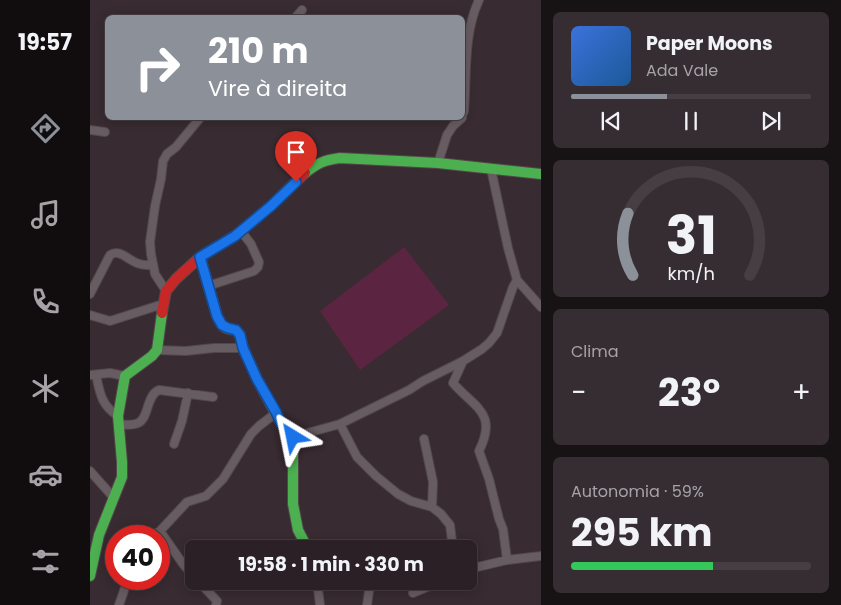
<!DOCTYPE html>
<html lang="pt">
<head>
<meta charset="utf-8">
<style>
	body { margin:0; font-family:Poppins,sans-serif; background:#362d32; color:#f1f3f6; height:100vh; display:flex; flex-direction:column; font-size:19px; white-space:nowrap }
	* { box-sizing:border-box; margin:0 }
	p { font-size:16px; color:#a5a3a7 }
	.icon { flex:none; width:28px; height:28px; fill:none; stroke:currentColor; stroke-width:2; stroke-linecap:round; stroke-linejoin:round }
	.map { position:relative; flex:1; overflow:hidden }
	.panel { display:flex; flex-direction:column; gap:12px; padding:12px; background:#171214; width:300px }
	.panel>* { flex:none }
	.guide { position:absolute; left:15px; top:15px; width:360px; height:105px; border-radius:8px; box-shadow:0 2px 12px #0003,0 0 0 1px #463e42; background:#8c9099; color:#fff; overflow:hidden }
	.speed { position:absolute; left:15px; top:525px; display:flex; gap:10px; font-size:25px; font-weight:700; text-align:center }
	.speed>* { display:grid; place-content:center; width:65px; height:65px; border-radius:50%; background:#2a2025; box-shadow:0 2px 12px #0003,0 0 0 1px #463e42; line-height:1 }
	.speed .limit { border:8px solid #d22; background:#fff; color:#111 }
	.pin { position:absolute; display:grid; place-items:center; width:42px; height:42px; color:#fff; margin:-51px -21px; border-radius:50% 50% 50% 0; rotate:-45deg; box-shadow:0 0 5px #0007 }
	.pin .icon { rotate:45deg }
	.me { position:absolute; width:55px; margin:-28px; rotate:325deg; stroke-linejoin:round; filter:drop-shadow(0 0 4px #0008) }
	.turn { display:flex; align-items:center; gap:18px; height:105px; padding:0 20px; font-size:22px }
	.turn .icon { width:65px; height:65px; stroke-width:2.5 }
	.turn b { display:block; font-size:35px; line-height:42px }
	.big { font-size:38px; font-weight:700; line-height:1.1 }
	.panel .tile { flex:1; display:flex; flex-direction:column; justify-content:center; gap:8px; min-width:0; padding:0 18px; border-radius:8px; background:#362d32 }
	.panel .dial { align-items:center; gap:0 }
	.dial svg { height:130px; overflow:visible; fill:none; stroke:#463e42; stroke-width:7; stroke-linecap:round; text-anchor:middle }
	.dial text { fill:#f1f3f6; stroke:none }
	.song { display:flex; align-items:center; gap:15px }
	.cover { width:60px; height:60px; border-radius:8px; background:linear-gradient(135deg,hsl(220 70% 55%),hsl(210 70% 35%)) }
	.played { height:5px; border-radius:2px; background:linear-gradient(90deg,#8c9099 40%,#463e42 40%) }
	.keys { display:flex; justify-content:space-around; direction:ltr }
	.heat { display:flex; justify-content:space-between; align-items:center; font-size:28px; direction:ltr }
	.charge { height:8px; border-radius:4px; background:linear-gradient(90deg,#34c759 59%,#463e42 0) }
	.trip { position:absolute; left:95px; top:540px; width:292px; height:50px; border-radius:8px; background:#2a2025; box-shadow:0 2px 12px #0003,0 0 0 1px #463e42; font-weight:700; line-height:50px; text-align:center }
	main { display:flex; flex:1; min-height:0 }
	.dock { display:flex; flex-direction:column; width:90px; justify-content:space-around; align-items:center; background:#110d0f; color:#a5a3a7 }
	.dock .icon { width:35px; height:35px }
	.dock .selected { color:#8c9099 }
	.dock b { font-size:22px; color:#f1f3f6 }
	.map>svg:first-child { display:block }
</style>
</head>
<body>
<main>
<nav class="dock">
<b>19:57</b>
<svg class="icon selected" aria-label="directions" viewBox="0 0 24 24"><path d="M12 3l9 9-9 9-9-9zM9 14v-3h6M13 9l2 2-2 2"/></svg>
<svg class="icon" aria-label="music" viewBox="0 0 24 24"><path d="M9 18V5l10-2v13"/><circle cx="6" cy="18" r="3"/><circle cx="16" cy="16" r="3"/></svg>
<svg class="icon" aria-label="phone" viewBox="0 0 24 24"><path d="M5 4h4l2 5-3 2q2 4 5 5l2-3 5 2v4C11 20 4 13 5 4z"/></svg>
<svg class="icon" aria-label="climate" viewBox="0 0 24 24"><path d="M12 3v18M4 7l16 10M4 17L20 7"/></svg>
<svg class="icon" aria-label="car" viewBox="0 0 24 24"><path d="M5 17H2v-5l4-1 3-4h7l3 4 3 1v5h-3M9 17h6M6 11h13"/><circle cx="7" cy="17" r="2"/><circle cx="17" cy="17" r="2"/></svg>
<svg class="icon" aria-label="filters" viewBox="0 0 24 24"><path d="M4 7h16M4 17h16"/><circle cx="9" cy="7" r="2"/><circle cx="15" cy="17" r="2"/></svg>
</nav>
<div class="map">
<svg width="451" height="605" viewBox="0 0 451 605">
	<rect width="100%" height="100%" fill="#382b31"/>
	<path fill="#5b2440" d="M314,247L359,305L270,370L230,311Z"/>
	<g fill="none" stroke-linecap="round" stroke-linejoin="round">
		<g stroke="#52474b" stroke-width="10">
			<path id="street" d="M205,18L212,10
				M372,116L374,111C377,75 373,34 389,0
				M0,130L15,132
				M348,163L357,135L363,126L372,118
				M401,169L418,248L427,280L451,307
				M118,286L164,271L168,267L169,262L161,244L151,231
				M76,291L65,274L61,254L60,242L65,206L71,179L73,161L77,154L86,147L110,118
				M0,294L20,255C33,246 42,270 63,264
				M0,315L20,321L73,304
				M67,350L96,351L124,348H153
				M373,361L363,383C385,408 408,413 389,451L399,479L409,519L413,529L417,560
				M0,375L20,373L35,376
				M6,375C10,393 11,405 28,416
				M250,424L267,457L286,476L308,494L321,501L342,507L351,514L360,525L363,549
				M28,425C34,424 43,426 48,423C59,419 56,395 69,390L123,397
				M203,437L250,424L319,390L333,381L373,361L392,349L399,343L407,333L423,287L427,280
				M334,439L343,482L342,507
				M84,444L92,421L98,393
				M0,471L24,498
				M70,531L93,564L104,577
				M61,536L70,531L97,502L116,496L133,479L161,434L169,426L186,413
				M379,569L417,560L451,556
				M108,581L127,601L126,605
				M227,581L230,605
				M323,593L352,581
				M29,605L38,579
				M277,605L280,584"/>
		</g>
		<g stroke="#52474b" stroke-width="12">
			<path id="fast" d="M215,173C228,163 234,160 250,158L348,163L451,174
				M110,257L127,316C132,327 134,329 146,330L150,335L153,348L167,379L191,423L203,437V504L208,530L218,549
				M0,576L9,535L32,477V462L28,416L35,376L62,356L67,350L72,313"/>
		</g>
		<g stroke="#52474b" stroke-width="12">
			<path id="jam" d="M72,313L76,291L86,279L110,257L145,236L181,206L215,173"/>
		</g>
		<use href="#street" stroke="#675c61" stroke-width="8"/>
		<use href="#fast" stroke="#4caf50" stroke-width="10"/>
		<use href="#jam" stroke="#c62828" stroke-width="10"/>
	</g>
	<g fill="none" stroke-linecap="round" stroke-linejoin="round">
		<g stroke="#114b97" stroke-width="12">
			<path id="route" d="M203,437L191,423L186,412L167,379L153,348L150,335L146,330L138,328L132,325L127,316L110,257L145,236L181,206L206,182"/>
		</g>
		<use href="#route" stroke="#1a73e8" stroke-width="9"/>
	</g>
</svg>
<div class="speed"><div class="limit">40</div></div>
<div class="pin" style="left:206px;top:182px;background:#d93025"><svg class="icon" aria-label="arrive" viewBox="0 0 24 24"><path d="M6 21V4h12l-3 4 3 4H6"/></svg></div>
<svg class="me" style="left:203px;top:437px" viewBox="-20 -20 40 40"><path d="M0-17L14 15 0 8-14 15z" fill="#1a73e8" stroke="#fff" stroke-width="4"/></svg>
<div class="trip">19:58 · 1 min · 330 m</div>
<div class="guide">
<div class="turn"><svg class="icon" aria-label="right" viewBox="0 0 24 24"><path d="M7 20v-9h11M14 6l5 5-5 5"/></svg><div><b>210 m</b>Vire à direita</div></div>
</div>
</div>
<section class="panel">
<div class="tile">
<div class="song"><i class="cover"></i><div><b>Paper Moons</b><p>Ada Vale</p></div></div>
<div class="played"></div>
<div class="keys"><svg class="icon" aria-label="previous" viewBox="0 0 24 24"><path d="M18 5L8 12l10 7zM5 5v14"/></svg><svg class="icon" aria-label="pause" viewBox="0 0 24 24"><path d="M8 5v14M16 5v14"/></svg><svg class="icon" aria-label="next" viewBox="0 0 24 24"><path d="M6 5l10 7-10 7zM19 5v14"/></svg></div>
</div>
<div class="tile dial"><svg viewBox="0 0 100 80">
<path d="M14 69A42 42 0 1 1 86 69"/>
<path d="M14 69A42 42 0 0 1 11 31" stroke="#8c9099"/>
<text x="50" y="56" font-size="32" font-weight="700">31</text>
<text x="50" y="72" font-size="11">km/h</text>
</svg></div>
<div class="tile"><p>Clima</p>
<div class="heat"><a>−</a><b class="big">23°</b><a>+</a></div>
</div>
<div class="tile"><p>Autonomia · 59%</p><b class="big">295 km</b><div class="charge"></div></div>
</section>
</main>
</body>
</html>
